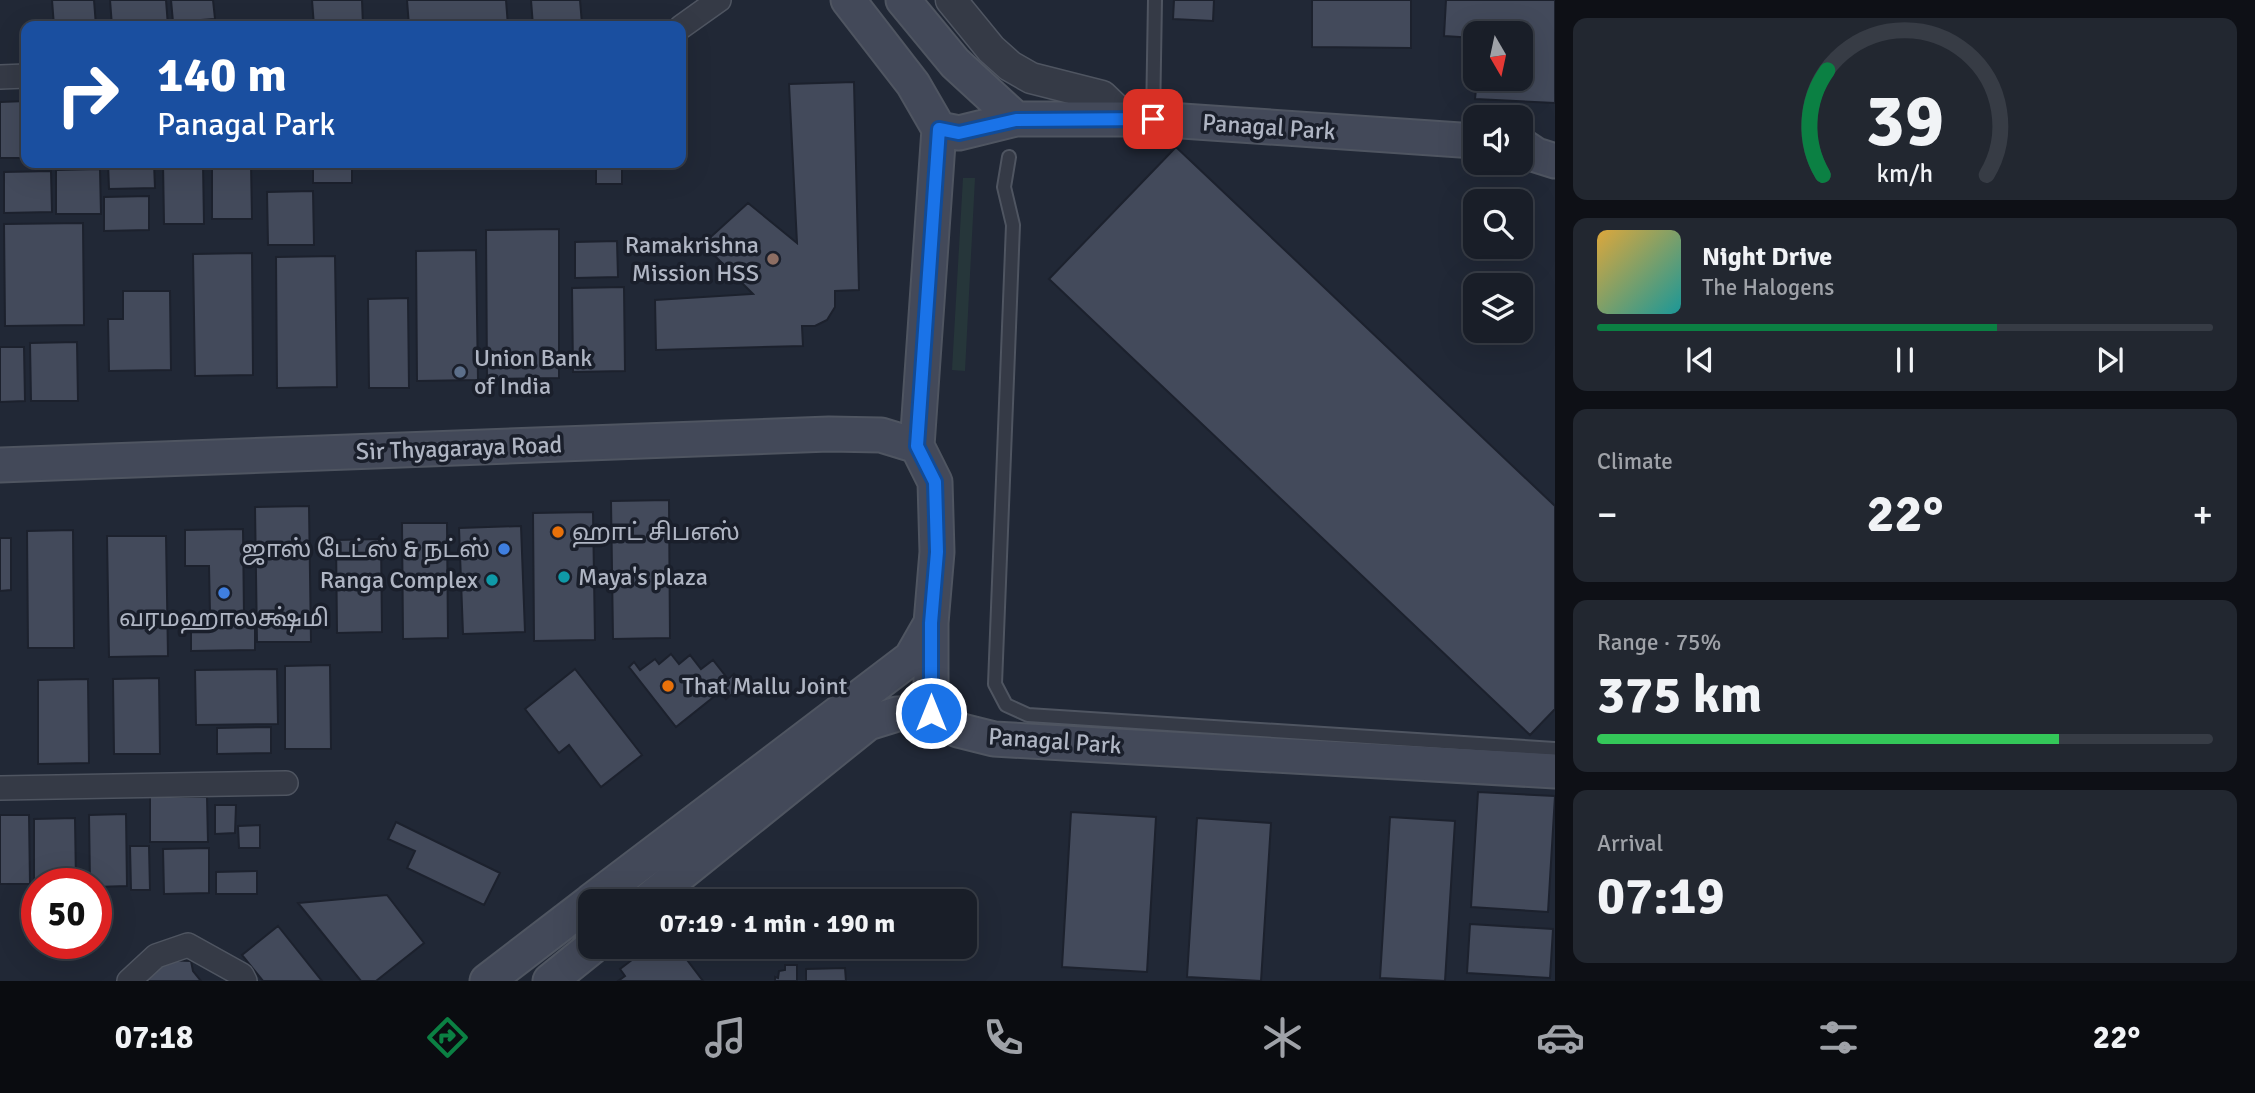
<!DOCTYPE html>
<html lang="en">
<head>
<meta charset="utf-8">
<style>
	body { margin:0; font-family:Signika,"Noto Sans Tamil",sans-serif; background:#222730; color:#f1f3f6; height:100vh; display:flex; flex-direction:column; font-size:26px; white-space:nowrap }
	* { box-sizing:border-box; margin:0 }
	p { font-size:23px; color:#9fa2a8 }
	.icon { flex:none; width:38px; height:38px; fill:none; stroke:currentColor; stroke-width:2; stroke-linecap:round; stroke-linejoin:round }
	.map { position:relative; flex:1; overflow:hidden }
	.sheet { display:flex; flex-direction:column; gap:18px; padding:18px; background:#0e1016; width:700px }
	.sheet>* { flex:none }
	.hud { position:absolute; left:21px; top:21px; width:665px; height:147px; border-radius:14px; box-shadow:0 7px 28px #0002,0 0 0 2px #373c45; background:#1a4fa0; color:#fff; overflow:hidden }
	.needle { width:46px; rotate:171deg }
	.tools { position:absolute; left:1463px; top:21px; display:grid; gap:14px }
	.tools a { display:grid; place-items:center; width:70px; height:70px; border-radius:14px; background:#191e28; box-shadow:0 7px 28px #0002,0 0 0 2px #373c45; font-size:35px }
	.speed { position:absolute; left:21px; top:868px; display:flex; gap:14px; font-size:35px; font-weight:700; text-align:center }
	.speed>* { display:grid; place-content:center; width:91px; height:91px; border-radius:50%; background:#191e28; box-shadow:0 7px 28px #0002,0 0 0 2px #373c45; line-height:1 }
	.speed .limit { border:10px solid #d22; background:#fff; color:#111 }
	.pin { position:absolute; display:grid; place-items:center; width:60px; height:60px; color:#fff; margin:-30px; border-radius:14px; box-shadow:0 4px 10px #0006 }
	.me { position:absolute; width:77px; margin:-38px; rotate:0deg; stroke-linejoin:round; filter:drop-shadow(0 0 5px #0008) }
	.turn { display:flex; align-items:center; gap:24px; height:147px; padding:0 21px; font-size:32px }
	.turn .icon { width:91px; height:91px; stroke-width:2.5 }
	.turn b { display:block; font-size:49px; line-height:60px }
	.big { font-size:52px; font-weight:700; line-height:1.1 }
	.sheet .widget { flex:1; display:flex; flex-direction:column; justify-content:center; gap:10px; min-width:0; padding:0 24px; border-radius:14px; background:#222730 }
	.sheet .dial { align-items:center; gap:0 }
	.dial svg { height:182px; overflow:visible; fill:none; stroke:#373c45; stroke-width:7; stroke-linecap:round; text-anchor:middle }
	.dial text { fill:#f1f3f6; stroke:none }
	.song { display:flex; align-items:center; gap:21px }
	.cover { width:84px; height:84px; border-radius:10px; background:linear-gradient(135deg,hsl(40 70% 55%),hsl(180 70% 35%)) }
	.played { height:7px; border-radius:4px; background:linear-gradient(90deg,#0b8043 65%,#373c45 65%) }
	.keys { display:flex; justify-content:space-around; direction:ltr }
	.heat { display:flex; justify-content:space-between; align-items:center; font-size:38px; direction:ltr }
	.charge { height:10px; border-radius:5px; background:linear-gradient(90deg,#34c759 75%,#373c45 0) }
	.trip { position:absolute; left:578px; top:889px; width:399px; height:70px; border-radius:14px; background:#191e28; box-shadow:0 7px 28px #0002,0 0 0 2px #373c45; font-weight:700; line-height:70px; text-align:center }
	.menu { display:flex; height:112px; justify-content:space-around; align-items:center; background:#0a0c10; color:#9fa2a8 }
	.menu .icon { width:49px; height:49px }
	.menu .selected { color:#0b8043 }
	.menu b { font-size:32px; color:#f1f3f6 }
	main { display:flex; flex:1; min-height:0 }
	.map>svg:first-child { display:block }
</style>
</head>
<body>
<main>
<div class="map">
<svg width="1555" height="981" viewBox="0 0 1555 981">
	<rect width="100%" height="100%" fill="#212836"/>
	<path fill="#26363a" d="M963,178H975L965,371L952,370Z"/>
	<path fill="#434a5b" stroke="#1c212d" stroke-width="2" d="M52,0H94L96,26H54Z
		M110,0H166L168,26H112Z
		M171,0H213L215,19L173,22Z
		M312,0H362L363,26H314Z
		M407,0H506L508,26H409Z
		M531,0H580L582,24L533,26Z
		M1174,0H1214L1213,21L1173,19Z
		M1312,0H1411V48L1312,47Z
		M1446,0H1555V103L1475,99L1477,79H1521V33H1475V38L1444,36Z
		M854,82L859,290L835,291V307L827,320L815,326H802L803,346L656,350L655,300L753,294L703,244L748,203L797,243L789,84Z
		M26,101V158H0V102Z
		M1176,147L1555,506V709L1530,735L1049,279Z
		M108,163H154L155,188L109,189Z
		M163,163H203L204,224H164Z
		M212,163H251L252,219H212Z
		M260,163H304V169H260Z
		M313,163H352V183H313Z
		M473,163H519V167L473,168Z
		M596,163H622V184H596Z
		M100,169L101,214H56V170Z
		M51,171L52,212L4,213V172Z
		M313,191L314,245H268L267,192Z
		M149,196V230L104,231V197Z
		M83,223L84,325L5,326L4,224Z
		M559,229V378L487,379L486,230Z
		M617,241L618,277L575,278V242Z
		M476,250L478,380L417,381L416,251Z
		M252,253L253,375L195,376L193,254Z
		M335,256L337,387L277,388L276,257Z
		M624,287L625,371L573,372L572,288Z
		M123,291H170L171,370L109,371L108,319H123Z
		M408,298L409,388H369L368,299Z
		M77,342L78,401H31L30,343Z
		M0,347H24L25,401L0,402Z
		M669,500L670,638L613,639L611,501Z
		M309,506L311,642H257L255,507Z
		M593,512L595,640L534,641L533,513Z
		M402,523H447L448,638L403,639Z
		M521,526L525,632L463,634L459,528Z
		M243,529L244,616H255V650L191,651V615L210,614L209,566H185V530Z
		M73,530L74,648H28L27,531Z
		M107,536H166L168,656L109,657Z
		M0,538H11V590L0,591Z
		M381,539L382,632L337,633L336,540Z
		M671,654L679,664L690,655L701,669L713,660L728,679L734,674L743,685L726,699L720,692L676,727L629,667L634,662L640,670L655,659L659,664Z
		M330,665L331,749H285V666Z
		M277,669L278,724L196,725L195,670Z
		M575,669L642,755L601,787L569,745L559,753L525,709Z
		M159,678L160,754H114L113,679Z
		M88,679L89,763L38,764V680Z
		M271,727V753L217,754V728Z
		M1478,792L1555,796L1548,912L1471,907Z
		M150,797H207L208,842H150Z
		M215,805H236L235,833L215,834Z
		M1071,812L1156,817L1147,972L1062,967Z
		M126,814L127,886L96,887V884H90L89,815Z
		M0,815H29L30,884H0Z
		M1390,817L1455,821L1445,981L1380,978Z
		M75,818L76,884H37V886H34V819Z
		M1197,818L1271,823L1261,981L1187,977Z
		M396,822L500,873L484,905L407,868L415,851L388,839Z
		M260,825V848H239L238,826Z
		M130,846H149L150,890H131Z
		M209,848V893L164,894L163,849Z
		M257,871V894H216V872Z
		M387,895L424,943L376,981H361L298,903Z
		M1470,924L1553,929L1550,978L1467,973Z
		M278,926L322,981H263L242,955Z
		M649,947L659,949L670,947L677,956L681,952L703,981H618L625,976L620,969Z
		M164,960L191,961L193,971L201,981H144Z
		M785,965H797V981H775V977L778,978L779,971L785,970Z
		M845,968L846,981H806V969Z"/>
	<g fill="none" stroke-linecap="round" stroke-linejoin="round">
		<g stroke="#4f5561" stroke-width="16">
			<path id="service" d="M1153,119L1155,0
				M1009,157L1004,187L1013,225L995,684L1006,705L1028,715L1555,749"/>
		</g>
		<g stroke="#4f5561" stroke-width="26">
			<path id="minor" d="M681,27L719,0
				M0,77L26,76
				M0,788L286,783
				M129,981L156,956L188,945L242,975L245,981"/>
		</g>
		<g stroke="#4f5561" stroke-width="33">
			<path id="tertiary" d="M951,0L991,49L1010,66L1031,78L1102,96L1126,119"/>
		</g>
		<g stroke="#4f5561" stroke-width="37">
			<path id="secondary" d="M848,0L913,84L939,129
				M903,0L955,63L1016,119
				M939,129L959,133L1016,119H1153L1475,141
				M1521,145L1536,155L1555,161
				M0,465L829,434L881,435L917,446
				M931,713L958,730L994,739L1555,771
				M931,713V623L937,552L935,482L917,446L939,129
				M591,901L911,658L931,623
				M647,901L868,723L897,714L931,713
				M487,981L590,902
				M550,981L592,947"/>
		</g>
		<use href="#service" stroke="#353a46" stroke-width="12"/>
		<use href="#minor" stroke="#353a46" stroke-width="23"/>
		<use href="#tertiary" stroke="#353a46" stroke-width="30"/>
		<use href="#secondary" stroke="#434959" stroke-width="33"/>
	</g>
	<g fill="none" stroke-linecap="round" stroke-linejoin="round">
		<g stroke="#114b97" stroke-width="18">
			<path id="route" d="M931,713V623L937,552L935,482L917,446L939,129L959,133L1016,120L1153,119"/>
		</g>
		<use href="#route" stroke="#1a73e8" stroke-width="12"/>
	</g>
	<circle fill="#8d6e63" stroke="#1a1f2b" stroke-width="2.5" cx="773" cy="259" r="7"/>
	<circle fill="#5c6f8a" stroke="#1a1f2b" stroke-width="2.5" cx="460" cy="372" r="7"/>
	<g fill="#e8710a" stroke="#1a1f2b" stroke-width="2.5">
		<circle cx="558" cy="532" r="7"/>
		<circle cx="668" cy="686" r="7"/>
	</g>
	<g fill="#3f7fe0" stroke="#1a1f2b" stroke-width="2.5">
		<circle cx="504" cy="549" r="7"/>
		<circle cx="224" cy="593" r="7"/>
	</g>
	<g fill="#0f9aa8" stroke="#1a1f2b" stroke-width="2.5">
		<circle cx="564" cy="577" r="7"/>
		<circle cx="492" cy="580" r="7"/>
	</g>
	<g text-anchor="middle" dominant-baseline="central" stroke-width="7" stroke-linejoin="round" paint-order="stroke">
		<g font-size="24" fill="#afb5c3" stroke="#1a1f2b">
			<text transform="translate(1269 127) rotate(4)">Panagal Park</text>
			<text transform="translate(459 448) rotate(-2)">Sir Thyagaraya Road</text>
			<text transform="translate(1055 741) rotate(4)">Panagal Park</text>
		</g>
		<g font-size="24" fill="#afb5c3" stroke="#1a1f2b" text-anchor="start">
			<text x="759" y="245" text-anchor="end">Ramakrishna<tspan x="759" dy="28">Mission HSS</tspan></text>
			<text x="474" y="358">Union Bank<tspan x="474" dy="28">of India</tspan></text>
			<text x="572" y="532">ஹாட் சிபஎஸ்</text>
			<text x="490" y="549" text-anchor="end">ஜாஸ் டேட்ஸ் &amp; நட்ஸ்</text>
			<text x="578" y="577">Maya's plaza</text>
			<text x="478" y="580" text-anchor="end">Ranga Complex</text>
			<text x="224" y="618" text-anchor="middle">வரமஹாலக்ஷ்மி</text>
			<text x="682" y="686">That Mallu Joint</text>
		</g>
	</g>
</svg>
<div class="tools">
<a><svg class="needle" viewBox="-14 -14 28 28"><path d="M0-13l5 13h-10z" fill="#e53935"/><path d="M0 13l5-13h-10z" fill="#9fa2a8"/></svg></a>
<a><svg class="icon" aria-label="sound" viewBox="0 0 24 24"><path d="M4 9h4l5-4v14l-5-4H4zM17 9q2 3 0 6"/></svg></a>
<a><svg class="icon" aria-label="search" viewBox="0 0 24 24"><circle cx="10" cy="10" r="6"/><path d="M15 15l6 6"/></svg></a>
<a><svg class="icon" aria-label="layers" viewBox="0 0 24 24"><path d="M12 4l9 5-9 5-9-5zM3 14l9 5 9-5"/></svg></a>
</div>
<div class="speed"><div class="limit">50</div></div>
<div class="pin" style="left:1153px;top:119px;background:#d93025"><svg class="icon" aria-label="arrive" viewBox="0 0 24 24"><path d="M6 21V4h12l-3 4 3 4H6"/></svg></div>
<svg class="me" style="left:931px;top:713px" viewBox="-20 -20 40 40"><circle r="17" fill="#1a73e8" stroke="#fff" stroke-width="3"/><path d="M0-11L8 9 0 5-8 9z" fill="#fff"/></svg>
<div class="trip">07:19 · 1 min · 190 m</div>
<div class="hud">
<div class="turn"><svg class="icon" aria-label="right" viewBox="0 0 24 24"><path d="M7 20v-9h11M14 6l5 5-5 5"/></svg><div><b>140 m</b>Panagal Park</div></div>
</div>
</div>
<section class="sheet">
<div class="widget dial"><svg viewBox="0 0 100 80">
<path d="M14 69A42 42 0 1 1 86 69"/>
<path d="M14 69A42 42 0 0 1 16 23" stroke="#0b8043"/>
<text x="50" y="56" font-size="32" font-weight="700">39</text>
<text x="50" y="72" font-size="11">km/h</text>
</svg></div>
<div class="widget">
<div class="song"><i class="cover"></i><div><b>Night Drive</b><p>The Halogens</p></div></div>
<div class="played"></div>
<div class="keys"><svg class="icon" aria-label="previous" viewBox="0 0 24 24"><path d="M18 5L8 12l10 7zM5 5v14"/></svg><svg class="icon" aria-label="pause" viewBox="0 0 24 24"><path d="M8 5v14M16 5v14"/></svg><svg class="icon" aria-label="next" viewBox="0 0 24 24"><path d="M6 5l10 7-10 7zM19 5v14"/></svg></div>
</div>
<div class="widget"><p>Climate</p>
<div class="heat"><a>−</a><b class="big">22°</b><a>+</a></div>
</div>
<div class="widget"><p>Range · 75%</p><b class="big">375 km</b><div class="charge"></div></div>
<div class="widget"><p>Arrival</p><b class="big">07:19</b></div>
</section>
</main>
<nav class="menu">
<b>07:18</b>
<svg class="icon selected" aria-label="directions" viewBox="0 0 24 24"><path d="M12 3l9 9-9 9-9-9zM9 14v-3h6M13 9l2 2-2 2"/></svg>
<svg class="icon" aria-label="music" viewBox="0 0 24 24"><path d="M9 18V5l10-2v13"/><circle cx="6" cy="18" r="3"/><circle cx="16" cy="16" r="3"/></svg>
<svg class="icon" aria-label="phone" viewBox="0 0 24 24"><path d="M5 4h4l2 5-3 2q2 4 5 5l2-3 5 2v4C11 20 4 13 5 4z"/></svg>
<svg class="icon" aria-label="climate" viewBox="0 0 24 24"><path d="M12 3v18M4 7l16 10M4 17L20 7"/></svg>
<svg class="icon" aria-label="car" viewBox="0 0 24 24"><path d="M5 17H2v-5l4-1 3-4h7l3 4 3 1v5h-3M9 17h6M6 11h13"/><circle cx="7" cy="17" r="2"/><circle cx="17" cy="17" r="2"/></svg>
<svg class="icon" aria-label="filters" viewBox="0 0 24 24"><path d="M4 7h16M4 17h16"/><circle cx="9" cy="7" r="2"/><circle cx="15" cy="17" r="2"/></svg>
<b>22°</b>
</nav>
</body>
</html>
